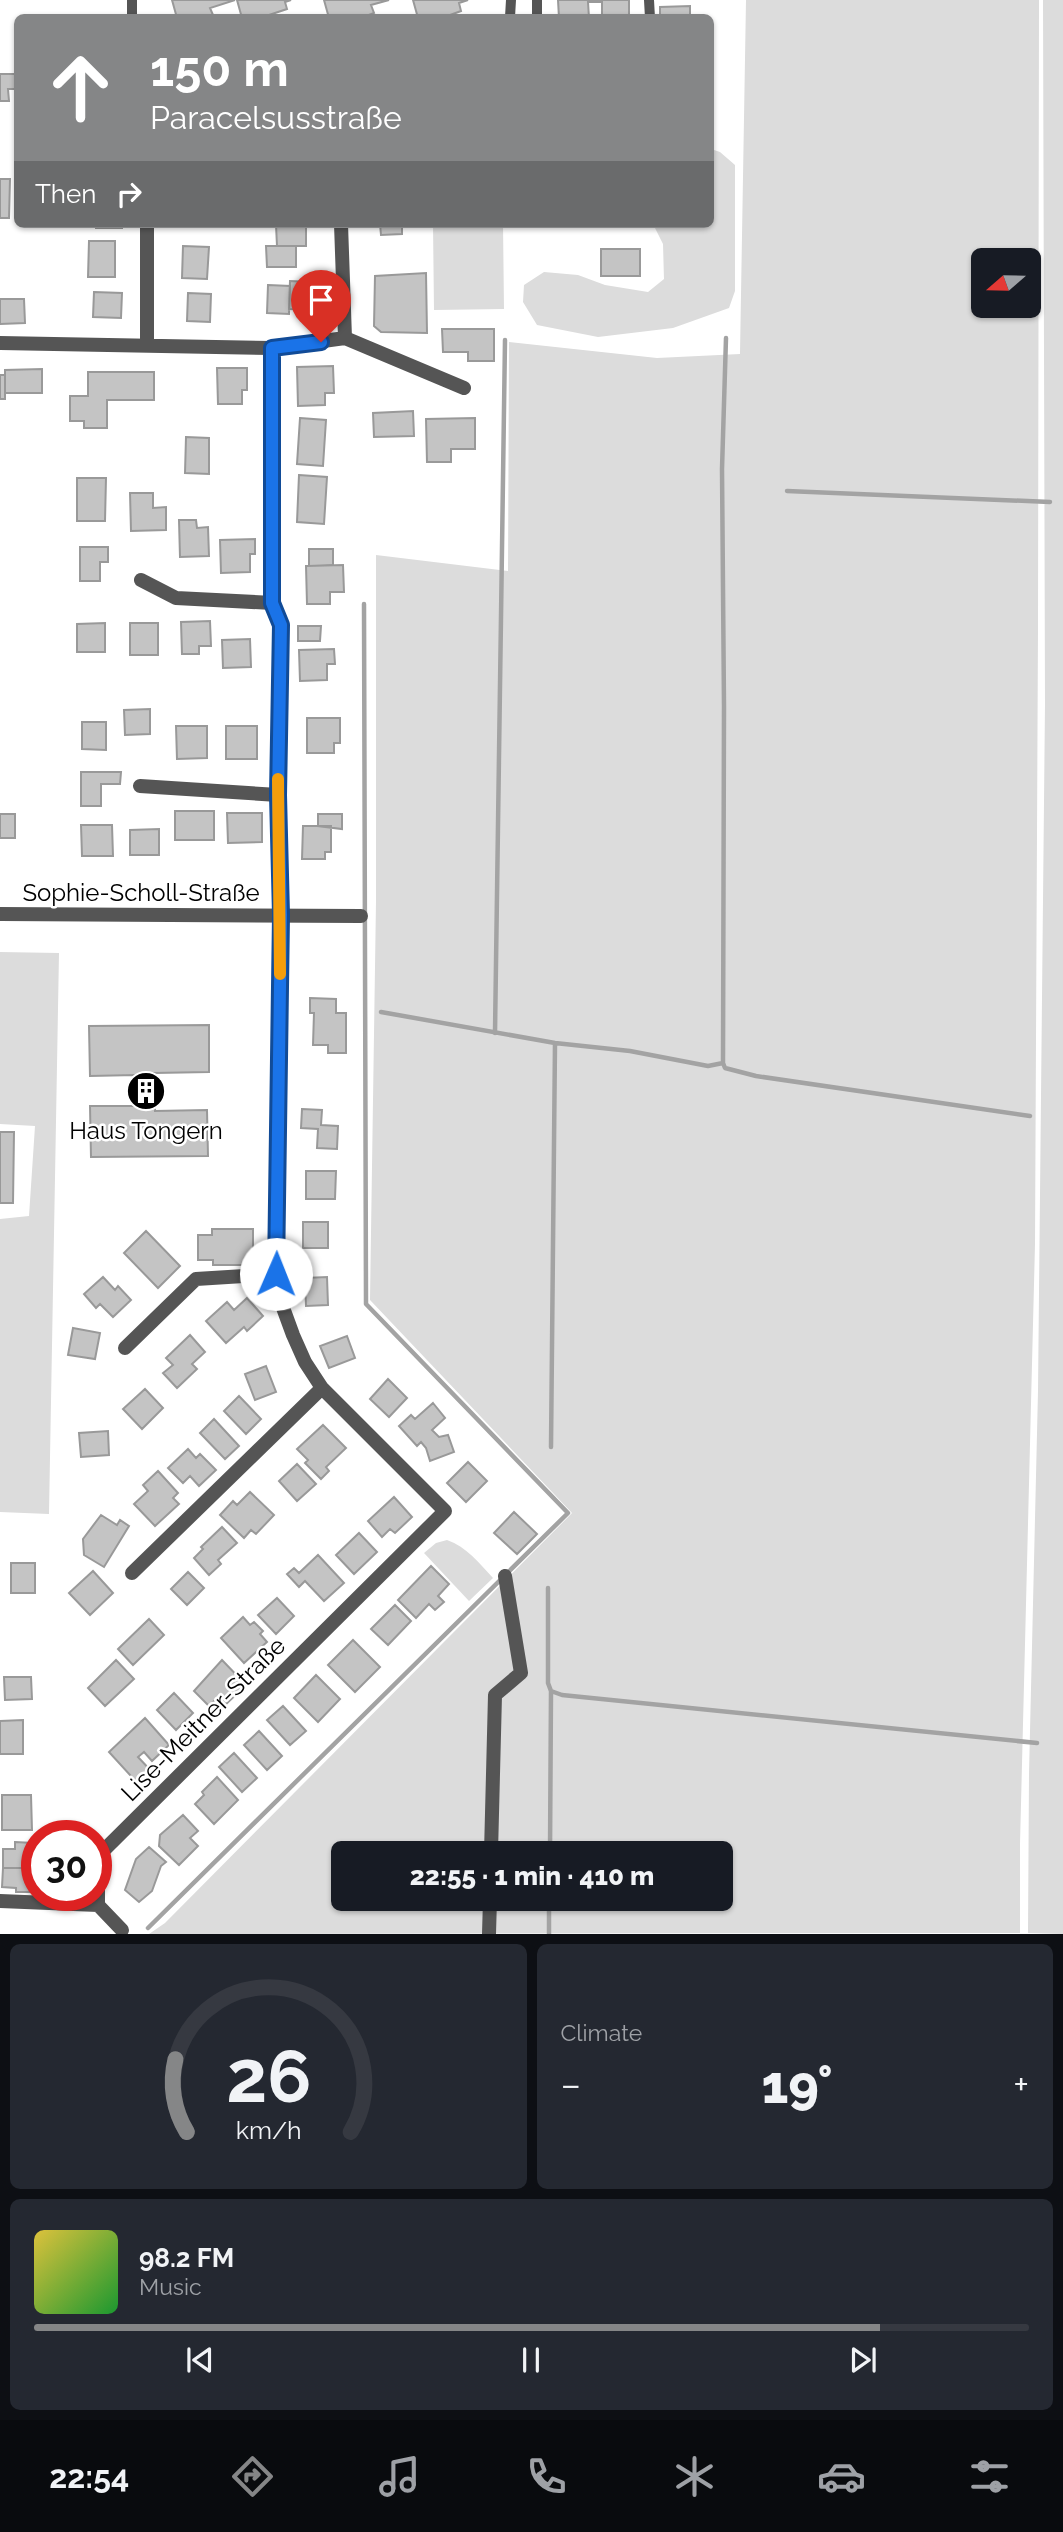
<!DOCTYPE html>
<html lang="en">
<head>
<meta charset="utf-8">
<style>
	body { margin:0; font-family:Raleway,sans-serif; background:#242831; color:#f1f3f6; height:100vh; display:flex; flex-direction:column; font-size:26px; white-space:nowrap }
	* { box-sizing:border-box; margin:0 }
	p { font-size:23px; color:#9ea1a6 }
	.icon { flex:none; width:38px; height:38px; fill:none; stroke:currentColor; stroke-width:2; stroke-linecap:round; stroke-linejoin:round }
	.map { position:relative; height:1934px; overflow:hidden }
	.side { display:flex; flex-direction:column; gap:10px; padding:10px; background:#0d0f14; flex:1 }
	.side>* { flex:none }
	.hud { position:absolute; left:14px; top:14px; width:700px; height:214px; border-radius:10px; box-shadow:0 2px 5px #0004; background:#858687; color:#fff; overflow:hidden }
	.needle { width:46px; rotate:250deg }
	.tools { position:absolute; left:971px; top:248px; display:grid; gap:14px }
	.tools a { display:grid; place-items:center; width:70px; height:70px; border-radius:10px; background:#171b24; box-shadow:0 2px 5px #0004; font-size:35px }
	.speed { position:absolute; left:21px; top:1820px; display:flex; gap:14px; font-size:35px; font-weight:700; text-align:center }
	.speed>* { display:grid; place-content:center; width:91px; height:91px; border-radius:50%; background:#171b24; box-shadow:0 2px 5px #0004; line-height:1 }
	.speed .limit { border:10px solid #d22; background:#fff; color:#111 }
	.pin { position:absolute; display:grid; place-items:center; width:60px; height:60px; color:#fff; margin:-72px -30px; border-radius:50% 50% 50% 0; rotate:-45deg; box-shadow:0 0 7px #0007 }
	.pin .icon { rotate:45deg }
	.me { position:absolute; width:77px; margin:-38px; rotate:1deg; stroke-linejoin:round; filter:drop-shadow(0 0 5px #0008) }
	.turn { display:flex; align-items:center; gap:24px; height:147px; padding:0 21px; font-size:32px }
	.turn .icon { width:91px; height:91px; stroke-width:2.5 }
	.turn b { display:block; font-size:49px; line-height:60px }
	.then { display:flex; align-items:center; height:66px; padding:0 21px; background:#0003; gap:14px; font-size:26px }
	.big { font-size:52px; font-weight:800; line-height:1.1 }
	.side .widget { flex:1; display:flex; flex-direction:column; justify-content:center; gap:10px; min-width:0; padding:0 24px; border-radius:10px; background:#242831 }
	.side .dial { align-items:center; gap:0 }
	.dial svg { height:182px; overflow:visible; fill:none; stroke:#363941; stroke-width:7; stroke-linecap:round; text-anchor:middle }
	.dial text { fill:#f1f3f6; stroke:none }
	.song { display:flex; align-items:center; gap:21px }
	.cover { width:84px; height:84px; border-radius:10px; background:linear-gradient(135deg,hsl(50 70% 55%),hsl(130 70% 35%)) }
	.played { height:7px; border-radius:4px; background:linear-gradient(90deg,#858687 85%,#363941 85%) }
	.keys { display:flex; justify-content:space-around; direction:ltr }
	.heat { display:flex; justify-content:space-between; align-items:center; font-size:38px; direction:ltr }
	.side .tiles { flex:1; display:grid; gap:10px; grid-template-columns:1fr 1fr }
	.widget:last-child { grid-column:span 2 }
	.trip { position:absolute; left:331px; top:1841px; width:402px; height:70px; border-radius:10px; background:#171b24; box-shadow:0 2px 5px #0004; font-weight:800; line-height:70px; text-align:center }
	.tabs { display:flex; height:112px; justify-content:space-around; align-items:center; background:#090b0e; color:#9ea1a6 }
	.tabs .icon { width:49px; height:49px }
	.tabs .current { color:#858687 }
	.tabs b { font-size:32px; color:#f1f3f6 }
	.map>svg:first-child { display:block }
</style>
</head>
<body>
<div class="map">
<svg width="1063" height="1934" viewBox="0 0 1063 1934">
	<rect width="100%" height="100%" fill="#fff"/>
	<path fill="#dcdcdc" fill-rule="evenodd" d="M746,0H1039L1038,629L1035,1244L1020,1844V1933L149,1934L165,1923L572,1513L370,1300L376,901V555L508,571L509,342L657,358L740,354ZM984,261H1029V306H984ZM343,1853H721V1899H343Z
		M1043,0H1063V1934L1028,1933L1029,1774L1038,1391L1045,704Z
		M711,149L720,152L735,165V291L729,308L673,328L598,337L537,325L523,302L524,285L544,272L578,275L605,285L648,292L664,279L663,244L653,224H710Z
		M433,224H503L504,309L434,310Z
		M0,952L59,953L49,1514L0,1512V1219L29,1216L35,1126L0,1124Z
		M447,1540C467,1547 479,1563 493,1578L469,1601L424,1553L436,1543Z"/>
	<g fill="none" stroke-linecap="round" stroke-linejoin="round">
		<path stroke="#a3a3a3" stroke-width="4.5" d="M726,338L722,469L724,706L723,1063L725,1068L756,1076L1030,1116
			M787,491L1050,502
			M381,1012L555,1043L630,1051L708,1066L723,1063
			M495,1033L505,340
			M551,1447L555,1043
			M548,1588V1683L551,1691L562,1695L1037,1743
			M550,1853L551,1691
			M148,1928L568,1513L366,1304L364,604
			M549,1934V1899"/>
	</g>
	<path fill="#c4c4c4" stroke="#999" stroke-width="2" d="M172,0H235L210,8L213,15L205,18H177Z
		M237,0H291L285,2L287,9L260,18H242Z
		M324,0H389L371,5L374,13L361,18H329Z
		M413,0H468L459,3L461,11L442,18H418Z
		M558,0H629V18H602V2H588L589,18H559Z
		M690,6V18H660V7Z
		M0,74H18V89H8L9,101H0Z
		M0,179H10L9,218H0Z
		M96,224H122V228H96Z
		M380,224H411L402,225V234L381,235Z
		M276,225H306V246H277Z
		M89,241H115V277H88Z
		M183,246L209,247L207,279L182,278Z
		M266,246H296V267H267Z
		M601,249H640V276H601Z
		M426,273L427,333L381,332L374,326L375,276Z
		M290,281L312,282L311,310L289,309Z
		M268,285L290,286L289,314L267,313Z
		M94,292L122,293L121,318L93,317Z
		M188,293L211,294L210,322L187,321Z
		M0,299H24L25,323L0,324Z
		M442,329H494V361H468V352H443Z
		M333,366L334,393H325V405L298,406L297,367Z
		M217,368H247V390H242V404H218Z
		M42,369V393H5V370Z
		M88,372H154V400H107V428H84V421H70V396H88Z
		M0,375H5V399H0Z
		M413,411L414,436L374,437L373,413Z
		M300,418L326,420L323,466L297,464Z
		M475,418V449H451V462H427L426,419Z
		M186,437L209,438V474L185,473Z
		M299,475L327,477L324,524L297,522Z
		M77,478H106L105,521H77Z
		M130,493H153V508L166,507V530L131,531Z
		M179,520H196L197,528L208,527L209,556L180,557Z
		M255,539V554H250V572L221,573L220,540Z
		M80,547H108V562H100V581H80Z
		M309,549H333V565L309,566Z
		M343,565L344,592H330V604H307L306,566Z
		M210,621L211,646H199V654H182L181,622Z
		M105,623V652H77V624Z
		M130,623H158V655H130Z
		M298,626H321L320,641H298Z
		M250,639L251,667L223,668L222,640Z
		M334,649L335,664H327V680L300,681L299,650Z
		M150,709V734L125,735L124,710Z
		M307,718H340V743H334V753H307Z
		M82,722H106V750L82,749Z
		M176,726H207V758L177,759Z
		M226,726H257V759H226Z
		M81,772H121L120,784H101V806H81Z
		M175,811H214V840H175Z
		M227,813H262V842L228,843Z
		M0,814H15V838H0Z
		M318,814H342V829L318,826Z
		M81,825H112L113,856H82Z
		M303,826H331V852H325V859H302Z
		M159,829V855H130V830Z
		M310,998L336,999V1013H346V1053H328V1045H313L314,1013H310Z
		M209,1025V1072L154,1073L155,1111L207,1110L208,1156L91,1157L90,1106H137L136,1075L90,1076L89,1026Z
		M302,1109L322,1110L321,1125L338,1126L337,1149L317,1148L318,1129L301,1128Z
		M0,1132H14L13,1203H0Z
		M306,1171H336L335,1199H306Z
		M303,1222H328V1248H303Z
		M212,1229H253V1265H213V1260H198V1235H212Z
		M146,1231L180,1266L158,1288L124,1253Z
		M103,1277L115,1290L118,1286L131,1300L113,1317L100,1304L96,1308L84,1294Z
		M327,1277L328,1305L306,1306L305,1278Z
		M247,1298L263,1316L247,1331L244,1327L226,1343L206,1321L227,1302L234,1310Z
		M73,1328L100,1333L95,1359L68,1355Z
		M190,1335L205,1352L192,1364L197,1369L177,1388L163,1373L173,1365L166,1358Z
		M347,1336L355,1358L329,1368L320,1346Z
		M266,1366L276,1392L255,1400L245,1374Z
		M388,1379L407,1398L389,1417L370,1399Z
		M145,1389L163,1408L142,1429L123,1409Z
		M239,1396L261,1419L246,1434L224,1411Z
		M433,1403L445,1418L432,1430L439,1437L448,1435L454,1452L430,1461L426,1448L421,1442L417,1446L399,1426L411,1415L415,1419Z
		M214,1419L239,1446L225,1459L200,1433Z
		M323,1425L346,1448L326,1467L329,1471L321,1479L305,1463L308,1460L297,1449Z
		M108,1431L109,1455L81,1457L79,1433Z
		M188,1449L196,1458L200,1454L216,1470L199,1486L190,1476L183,1483L168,1468Z
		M468,1462L487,1481L466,1502L447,1483Z
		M297,1464L316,1484L297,1501L279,1481Z
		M158,1471L178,1493L173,1498L179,1504L155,1526L134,1504L148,1491L143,1485Z
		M250,1492L274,1515L256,1534L251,1530L244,1538L220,1515L233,1501L237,1505Z
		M394,1497L412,1517L395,1533L390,1529L382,1537L368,1521Z
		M514,1512L537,1534L517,1554L494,1533Z
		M101,1515L117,1525L120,1520L129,1526L104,1567L84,1555L83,1539Z
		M222,1527L237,1543L218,1560L221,1564L209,1575L194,1558L203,1549L201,1547Z
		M359,1533L377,1552L354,1574L336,1555Z
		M318,1555L344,1583L324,1601L305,1581L299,1587L287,1574L294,1568L299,1573Z
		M11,1563H35V1593H11Z
		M431,1566L449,1584L438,1596L444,1602L435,1610L429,1604L416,1618L398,1600Z
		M93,1571L113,1593L90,1615L69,1593Z
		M188,1572L204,1588L187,1605L171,1589Z
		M277,1598L294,1616L276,1634L258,1615Z
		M395,1605L411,1621L388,1645L371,1629Z
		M243,1617L250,1625L254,1622L263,1631L260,1634L267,1642L244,1663L221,1638Z
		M149,1619L164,1635L133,1665L118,1649Z
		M353,1640L380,1667L355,1692L328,1665Z
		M116,1660L134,1679L105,1706L88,1688Z
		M222,1660L246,1685L223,1707L216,1699L209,1706L194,1691Z
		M316,1675L340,1699L318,1722L294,1698Z
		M4,1677H31L32,1699L5,1700Z
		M174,1693L193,1713L176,1730L157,1710Z
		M283,1706L306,1731L290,1745L267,1720Z
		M145,1718L169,1745L152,1761L144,1752L138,1757L154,1774L141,1787L109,1752Z
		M23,1720V1754H0V1721Z
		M259,1731L282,1756L267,1770L244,1745Z
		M234,1753L257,1778L242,1792L219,1767Z
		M217,1777L238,1800L214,1824L195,1804L204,1795L202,1792Z
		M2,1795H31L32,1830H2Z
		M183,1815L198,1831L190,1838L198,1846L179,1865L159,1846L160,1835Z
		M15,1842L33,1843L32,1868H3V1849H15Z
		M149,1847L166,1862L161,1866L152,1891L139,1902L125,1890L136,1859Z
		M3,1868H32L31,1892H16V1888L2,1887Z"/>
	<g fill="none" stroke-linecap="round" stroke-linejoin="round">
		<path stroke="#555" stroke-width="10" d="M132,0V18
			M537,0V18
			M649,0L650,18
			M510,17L511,0"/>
		<path stroke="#555" stroke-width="14" d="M147,224V345
			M341,224L345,338
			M0,343L272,348L345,338L464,388
			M141,580L176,598L273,603
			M140,786L278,795
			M0,914L361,916
			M125,1348L196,1279L276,1274
			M132,1573L322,1388
			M491,1853L495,1695L521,1673L505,1576
			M0,1901L98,1905V1856L445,1511L322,1388L305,1362L293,1335L282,1305L276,1274L281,915L278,795L280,625L273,603L272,348
			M98,1905L122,1930
			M489,1934L490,1899"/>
	</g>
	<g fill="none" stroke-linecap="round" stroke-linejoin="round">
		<g stroke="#114b97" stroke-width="18">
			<path id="route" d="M276,1274L281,915L278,795L281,625L272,603V348L321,342"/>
		</g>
		<use href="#route" stroke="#1a73e8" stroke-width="12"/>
		<path stroke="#f59e0b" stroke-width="12" d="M278,779L280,974"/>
	</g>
	<defs>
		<g id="building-disc" transform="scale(2.0125)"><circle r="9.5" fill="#000" stroke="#fff"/><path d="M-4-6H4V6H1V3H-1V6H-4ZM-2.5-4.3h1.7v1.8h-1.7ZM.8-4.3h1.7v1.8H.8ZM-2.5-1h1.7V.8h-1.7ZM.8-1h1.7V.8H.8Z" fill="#fff"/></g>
	</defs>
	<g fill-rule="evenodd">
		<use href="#building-disc" x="146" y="1091"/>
	</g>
	<g text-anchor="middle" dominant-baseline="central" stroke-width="5" stroke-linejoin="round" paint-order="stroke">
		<g font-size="24" fill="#000" stroke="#fff">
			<text x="141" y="892">Sophie-Scholl-Straße</text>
			<text transform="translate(203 1719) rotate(-45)">Lise-Meitner-Straße</text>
		</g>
		<g font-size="24" fill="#000" stroke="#fff">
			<text x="146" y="1130">Haus Tongern</text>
		</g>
	</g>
</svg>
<div class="tools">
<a><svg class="needle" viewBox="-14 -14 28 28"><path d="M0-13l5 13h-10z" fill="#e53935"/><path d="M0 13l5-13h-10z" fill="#9ea1a6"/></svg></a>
</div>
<div class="speed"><div class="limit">30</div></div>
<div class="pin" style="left:321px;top:342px;background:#d93025"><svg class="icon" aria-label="arrive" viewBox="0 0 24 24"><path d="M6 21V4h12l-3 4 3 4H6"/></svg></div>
<svg class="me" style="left:276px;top:1274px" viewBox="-20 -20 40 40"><circle r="19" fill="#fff"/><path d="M0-13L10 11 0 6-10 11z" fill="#1a73e8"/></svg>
<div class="trip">22:55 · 1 min · 410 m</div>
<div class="hud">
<div class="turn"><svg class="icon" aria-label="ahead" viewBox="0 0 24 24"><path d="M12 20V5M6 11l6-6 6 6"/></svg><div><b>150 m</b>Paracelsusstraße</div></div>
<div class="then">Then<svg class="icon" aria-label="right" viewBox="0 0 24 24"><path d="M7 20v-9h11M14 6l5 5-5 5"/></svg></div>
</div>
</div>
<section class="side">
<div class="tiles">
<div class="widget dial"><svg viewBox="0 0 100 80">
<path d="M14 69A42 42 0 1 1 86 69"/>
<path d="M14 69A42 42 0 0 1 9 37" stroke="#858687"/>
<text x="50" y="56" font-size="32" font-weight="700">26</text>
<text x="50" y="72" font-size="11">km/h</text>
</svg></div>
<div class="widget"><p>Climate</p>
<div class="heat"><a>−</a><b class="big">19°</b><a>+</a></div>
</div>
<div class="widget">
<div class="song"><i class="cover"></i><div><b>98.2 FM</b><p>Music</p></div></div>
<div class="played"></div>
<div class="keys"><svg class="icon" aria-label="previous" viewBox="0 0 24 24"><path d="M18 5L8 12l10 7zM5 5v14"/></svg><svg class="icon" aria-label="pause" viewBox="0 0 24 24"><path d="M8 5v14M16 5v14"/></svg><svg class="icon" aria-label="next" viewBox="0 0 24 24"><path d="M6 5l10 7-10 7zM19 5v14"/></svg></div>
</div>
</div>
</section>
<nav class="tabs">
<b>22:54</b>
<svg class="icon current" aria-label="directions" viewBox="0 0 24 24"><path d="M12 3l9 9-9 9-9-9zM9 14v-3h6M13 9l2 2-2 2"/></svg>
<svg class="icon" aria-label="music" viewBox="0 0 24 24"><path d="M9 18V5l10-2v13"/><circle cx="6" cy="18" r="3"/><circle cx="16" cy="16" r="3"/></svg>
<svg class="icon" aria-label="phone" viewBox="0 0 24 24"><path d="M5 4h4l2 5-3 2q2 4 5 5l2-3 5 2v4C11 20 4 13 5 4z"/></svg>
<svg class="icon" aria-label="climate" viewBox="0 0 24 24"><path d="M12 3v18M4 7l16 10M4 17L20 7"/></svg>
<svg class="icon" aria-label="car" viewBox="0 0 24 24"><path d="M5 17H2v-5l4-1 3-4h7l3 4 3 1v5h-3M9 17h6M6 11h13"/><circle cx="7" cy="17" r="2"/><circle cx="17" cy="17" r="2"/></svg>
<svg class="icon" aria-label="filters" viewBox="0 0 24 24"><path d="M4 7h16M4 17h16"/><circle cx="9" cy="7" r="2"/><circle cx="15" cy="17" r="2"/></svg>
</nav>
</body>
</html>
